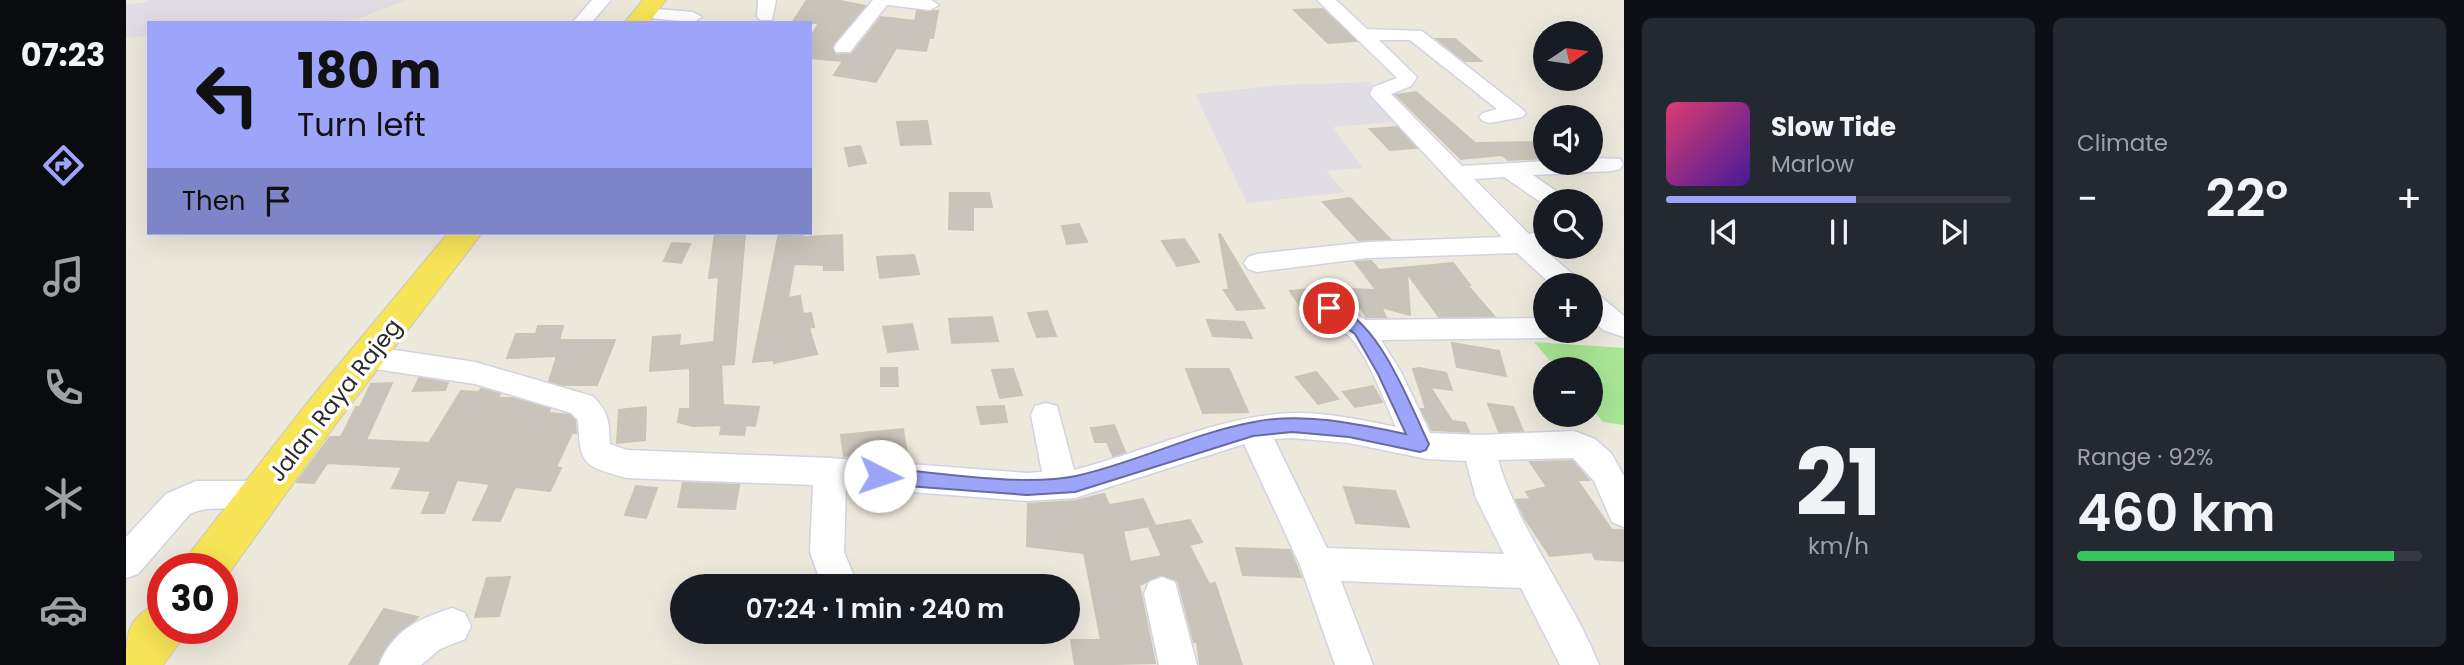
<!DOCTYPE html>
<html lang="en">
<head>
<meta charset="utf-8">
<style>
	body { margin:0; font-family:Poppins,sans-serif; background:#242831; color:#f1f3f6; height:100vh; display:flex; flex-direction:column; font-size:26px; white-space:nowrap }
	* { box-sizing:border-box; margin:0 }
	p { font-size:23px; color:#9ea1a6 }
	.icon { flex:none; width:38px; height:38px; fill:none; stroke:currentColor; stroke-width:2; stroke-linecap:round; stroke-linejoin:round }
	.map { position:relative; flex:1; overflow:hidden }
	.details { display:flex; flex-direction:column; gap:18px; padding:18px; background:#0d0f14; width:840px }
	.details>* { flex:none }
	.banner { position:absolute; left:21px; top:21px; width:665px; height:214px; border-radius:0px; box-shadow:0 7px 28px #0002; background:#9da5fa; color:#111; overflow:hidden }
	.needle { width:46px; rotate:77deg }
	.buttons { position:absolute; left:1407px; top:21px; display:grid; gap:14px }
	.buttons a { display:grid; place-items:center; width:70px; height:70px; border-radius:50%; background:#171b24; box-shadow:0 7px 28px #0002; font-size:35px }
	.speed { position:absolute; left:21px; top:553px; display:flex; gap:14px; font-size:35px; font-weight:700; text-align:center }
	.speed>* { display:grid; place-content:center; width:91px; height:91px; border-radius:50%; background:#171b24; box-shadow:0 7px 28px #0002; line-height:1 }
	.speed .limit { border:10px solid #d22; background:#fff; color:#111 }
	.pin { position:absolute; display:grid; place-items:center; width:60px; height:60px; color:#fff; margin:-30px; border:4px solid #fff; border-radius:50%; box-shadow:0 2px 7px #0007 }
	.me { position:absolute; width:77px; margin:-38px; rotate:94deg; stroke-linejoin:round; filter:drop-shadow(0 0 5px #0008) }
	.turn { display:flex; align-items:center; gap:24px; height:147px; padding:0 35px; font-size:32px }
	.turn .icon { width:91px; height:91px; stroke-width:2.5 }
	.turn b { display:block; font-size:49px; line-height:60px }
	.then { display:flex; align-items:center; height:66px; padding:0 35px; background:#0003; gap:14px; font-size:26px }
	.big { font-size:52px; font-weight:600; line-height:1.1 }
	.details .tile { flex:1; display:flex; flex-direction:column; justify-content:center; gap:10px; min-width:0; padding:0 24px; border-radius:10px; background:#242831 }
	.details .dial { align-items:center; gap:0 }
	.dial b { font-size:91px; line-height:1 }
	.song { display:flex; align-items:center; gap:21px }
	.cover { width:84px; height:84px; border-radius:10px; background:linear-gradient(135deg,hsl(340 70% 55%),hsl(260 70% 35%)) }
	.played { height:7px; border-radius:4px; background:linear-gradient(90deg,#9da5fa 55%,#363941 55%) }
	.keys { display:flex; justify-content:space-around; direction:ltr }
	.heat { display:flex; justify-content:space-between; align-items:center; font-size:38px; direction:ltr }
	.charge { height:10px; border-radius:5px; background:linear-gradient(90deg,#34c759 92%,#363941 0) }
	.details .tiles { flex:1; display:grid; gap:18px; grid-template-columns:repeat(2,1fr) }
	.trip { position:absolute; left:544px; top:574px; width:410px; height:70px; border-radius:35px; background:#171b24; box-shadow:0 7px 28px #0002; font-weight:600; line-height:70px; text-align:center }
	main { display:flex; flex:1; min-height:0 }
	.dock { display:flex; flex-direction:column; width:126px; justify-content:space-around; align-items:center; background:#090b0e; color:#9ea1a6 }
	.dock .icon { width:49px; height:49px }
	.dock .selected { color:#9da5fa }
	.dock b { font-size:32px; color:#f1f3f6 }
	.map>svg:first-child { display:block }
</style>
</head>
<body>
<main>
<nav class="dock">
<b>07:23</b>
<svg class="icon selected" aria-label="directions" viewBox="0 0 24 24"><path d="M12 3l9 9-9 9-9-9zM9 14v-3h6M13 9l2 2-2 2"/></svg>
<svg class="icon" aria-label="music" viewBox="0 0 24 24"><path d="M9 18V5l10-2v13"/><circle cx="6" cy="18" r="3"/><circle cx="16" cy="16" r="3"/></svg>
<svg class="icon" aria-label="phone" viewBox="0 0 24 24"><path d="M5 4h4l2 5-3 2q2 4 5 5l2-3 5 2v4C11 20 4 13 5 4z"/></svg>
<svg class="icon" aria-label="climate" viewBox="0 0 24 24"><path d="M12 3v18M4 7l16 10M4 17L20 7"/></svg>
<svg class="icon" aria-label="car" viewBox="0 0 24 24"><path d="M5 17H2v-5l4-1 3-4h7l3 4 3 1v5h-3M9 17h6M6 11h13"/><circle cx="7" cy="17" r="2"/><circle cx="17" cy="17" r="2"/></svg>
</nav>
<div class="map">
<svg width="1498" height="665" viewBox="0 0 1498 665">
	<rect width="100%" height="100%" fill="#ede8dc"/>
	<path fill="#e0dde5" d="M23,0H282L230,19L181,23H23V36L0,38V4L18,3Z
		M1244,82L1280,121L1207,127L1237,168L1200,171L1219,192L1121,203L1069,94L1155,85Z"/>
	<path fill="#a8e695" d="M1408,342L1498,348V425L1477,422L1465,408V369H1431Z"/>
	<path fill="#c9c4bb" stroke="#c9c4b5" stroke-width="2" d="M681,0H710L739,6L708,43L706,49L710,55L726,54L755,17L789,21L791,11H812L807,38H803L800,51L770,48L750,82L708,75L717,61L684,58V38L693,23H666Z
		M1196,9L1230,41L1202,43L1168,10Z
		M1311,39H1329L1355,61H1339Z
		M1290,92L1349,143L1419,142V158L1382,160L1376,155L1335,159L1270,95Z
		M801,121L805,144L775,145L771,122Z
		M1271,127L1290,148L1264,150L1244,129Z
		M734,146L740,163L723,166L719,148Z
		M824,193H863L866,207H847V230L823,229Z
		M1224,198L1255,230L1264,239L1232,240L1197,202Z
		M953,224L961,242L941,244L936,226Z
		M589,233H619L608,364L595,365L597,405L633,407L629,426L620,425L618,435L594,434L596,425L567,426L552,422L554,409H564V368L524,371L527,337L554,335L553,346L588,342L593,277L583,278Z
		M653,233H677V237L716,235L717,270H698V265L668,264L662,298L674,296L677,314L685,313L688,327L683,328L691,354L648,363V360L627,362Z
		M1093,234H1094L1138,308L1111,310L1098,290H1103Z
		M1058,239L1073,262L1051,266L1036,241Z
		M546,243L564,244L555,263L538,261Z
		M788,255L793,274L754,278L751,257Z
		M1245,261L1253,270L1327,263L1344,285H1341L1368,316L1313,317L1281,273L1284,315L1255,307L1260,317H1240L1235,308H1227L1215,299L1202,295L1192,298L1187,307L1191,315L1181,316L1164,291L1194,288L1250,290L1229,262Z
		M921,311L930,336L911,337L902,313Z
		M866,317L872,341L826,343L823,319Z
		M1081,320L1118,322L1126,338L1087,336Z
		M786,324L792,349L762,352L757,327Z
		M412,326H437L433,340H489L471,385H437L423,381L431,356L381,358L390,334H410Z
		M1326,343L1373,351L1380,376L1331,367Z
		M755,368H771L772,386H755Z
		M1293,368L1320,373L1326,390L1304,387L1326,421L1339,423L1343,432L1306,430L1295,409H1300L1287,369Z
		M887,369L896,395L874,398L866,370Z
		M1060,369H1103L1122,412L1077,413Z
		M1190,372L1212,399L1192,404L1170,377Z
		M293,378L322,383L319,390L287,391Z
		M266,383L240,440L303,443L335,391L353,392L355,389L374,394L372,398H386L424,409L423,413L444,415L449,421L450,433H446L430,467L435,468L424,491L389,487L374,521L347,520L364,484L331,480L318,513H296L305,491L266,488L276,467L201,463L188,483L171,482L204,437H215L230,407H234L245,384Z
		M1247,386L1256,402L1229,407L1217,392Z
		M1362,404L1387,407L1397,431L1373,432Z
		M878,406L881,422L855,424L851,407Z
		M520,407L519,440L491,443L493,410Z
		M988,425L999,452L987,456L981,442H969L965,428Z
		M777,429L782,461L755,459V453L718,456L715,435Z
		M1446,461L1463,480H1451L1486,530H1498V561L1469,559L1466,552L1424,556L1400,520L1390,500L1405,499L1400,492L1421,487L1404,462Z
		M557,483L613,485L609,509L552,507Z
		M510,486L531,488L520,518L499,515Z
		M1218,487L1269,491L1283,527L1230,523Z
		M978,494L983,505L1017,499L1029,525L997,531L1004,562L1036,556L1023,527L1064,520L1076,542L1063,545L1083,584L1089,583L1116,665H1074L1071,642H1068L1052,581L1037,575L1013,585L1029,663L949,665L945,640H975L958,553L901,546L902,504L949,501Z
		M1110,548L1164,550L1175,577L1117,575Z
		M384,577L373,616L349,617L361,578Z
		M258,609L292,617L264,641L251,665H223Z"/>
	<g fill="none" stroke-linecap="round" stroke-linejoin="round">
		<g stroke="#d1d2e4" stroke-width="3">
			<path id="minor" d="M466,0H485L465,23H446Z
				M632,0H650L646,20H634L631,16Z
				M747,0H805L813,5L804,10L761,5L724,52H710L708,48L710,44Z
				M1191,0H1210L1241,29L1296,31L1396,109L1400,113L1396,117L1364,123L1357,121L1353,117L1357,113L1371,109L1284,40H1253L1291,77L1285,86L1265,94L1336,166L1419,161L1465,163V158L1494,159L1497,164L1494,169L1486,171L1407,175L1437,196L1441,201H1419V205L1378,177L1348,179L1403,234L1419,230V246L1415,247L1452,279L1456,285H1426L1391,253L1242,258L1131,272L1122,269L1118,263L1122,257L1131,254L1242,242L1376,237L1247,98L1244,94L1247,87L1271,78Z
				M518,8L567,12L576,17L567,22L512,17L509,13L512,9Z
				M1465,294L1475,297L1498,316V337L1477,330L1465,319Z
				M1203,298L1213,301L1239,320L1419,318V331H1431L1429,335L1419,338L1255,340L1275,372L1304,433L1353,435L1448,431L1469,439L1485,453L1498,476V527L1486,522L1468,481L1447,458L1372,460C1395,535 1444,593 1473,665H1434L1395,588L1215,581L1247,665H1209L1174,565L1118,444L949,498L901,501L720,487L718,552L732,586H696L684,552L687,485L501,478C457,466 454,466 452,420L445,413L349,384L242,368L232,365L228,357L232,349L242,346L349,362L466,396C483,411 483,422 484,444L501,450L704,458L901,473L916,472L905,415L909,406L920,403L931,406L948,470C1015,453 1097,415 1165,413C1200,412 1236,420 1270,427C1259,402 1242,356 1224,337C1213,326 1197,322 1189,308L1193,301ZM1166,438L1223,443L1301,459L1340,461L1350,498L1378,554L1201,548L1148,439Z
				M70,481H134L146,485L151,495L146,505C120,515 88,502 64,514L12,574L0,578V537L40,494Z
				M1036,577L1049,582L1071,665H1033L1018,594L1023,582Z
				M326,608L339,613L345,626L339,639L314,649L295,665H253C267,630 292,619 326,608Z"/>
		</g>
		<g stroke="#c8c8c8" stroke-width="2">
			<path id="major" d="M517,0H540L523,23H498Z
				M322,233H356L209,425L96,583V569H56L63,554L181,403Z
				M37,601V628H60L54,642L37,665H0C0,631 2,615 37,601Z"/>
		</g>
		<use href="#minor" fill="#fff" fill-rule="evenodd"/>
		<use href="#major" fill="#f7e457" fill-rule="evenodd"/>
	</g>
	<path fill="#9da5fa" stroke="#666ba2" stroke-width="2" d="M1203,303C1253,318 1282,401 1303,444L1300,450L1294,452L1223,437L1166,432L1127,436L949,492L901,495L754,484L747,481L744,476L747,470L754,468C811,472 895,487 950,476C1010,463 1067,433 1128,422C1178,412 1231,424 1280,434L1252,374L1229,334L1198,312L1196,308L1198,304Z"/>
	<g text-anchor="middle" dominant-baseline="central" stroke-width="7" stroke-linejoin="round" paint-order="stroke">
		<g font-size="23" fill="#2a2a2a" stroke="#fff">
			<text transform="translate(209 400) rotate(-52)">Jalan Raya Rajeg</text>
		</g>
	</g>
</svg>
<div class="buttons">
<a><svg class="needle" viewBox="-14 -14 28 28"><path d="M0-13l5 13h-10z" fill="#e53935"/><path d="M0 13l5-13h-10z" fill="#9ea1a6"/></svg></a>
<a><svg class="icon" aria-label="sound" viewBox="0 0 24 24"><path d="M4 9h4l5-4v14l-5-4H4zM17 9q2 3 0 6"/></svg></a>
<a><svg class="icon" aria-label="search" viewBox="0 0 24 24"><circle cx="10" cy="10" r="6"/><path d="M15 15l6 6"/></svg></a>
<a>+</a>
<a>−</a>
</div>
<div class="speed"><div class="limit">30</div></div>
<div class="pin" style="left:1203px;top:308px;background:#d93025"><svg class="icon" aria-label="arrive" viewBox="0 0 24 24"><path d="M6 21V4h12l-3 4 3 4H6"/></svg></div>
<svg class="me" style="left:754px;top:476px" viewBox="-20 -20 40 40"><circle r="19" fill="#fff"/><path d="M0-13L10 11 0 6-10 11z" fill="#9da5fa"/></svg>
<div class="trip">07:24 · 1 min · 240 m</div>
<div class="banner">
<div class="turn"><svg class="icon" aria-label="left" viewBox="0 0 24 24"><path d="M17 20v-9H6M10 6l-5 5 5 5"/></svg><div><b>180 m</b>Turn left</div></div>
<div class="then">Then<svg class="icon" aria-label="arrive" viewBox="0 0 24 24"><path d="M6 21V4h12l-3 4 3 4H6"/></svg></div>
</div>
</div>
<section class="details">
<div class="tiles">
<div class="tile">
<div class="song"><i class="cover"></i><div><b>Slow Tide</b><p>Marlow</p></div></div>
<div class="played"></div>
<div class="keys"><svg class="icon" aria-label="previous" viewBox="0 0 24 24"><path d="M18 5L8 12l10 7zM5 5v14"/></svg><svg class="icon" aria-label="pause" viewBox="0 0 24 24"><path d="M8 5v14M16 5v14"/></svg><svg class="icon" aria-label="next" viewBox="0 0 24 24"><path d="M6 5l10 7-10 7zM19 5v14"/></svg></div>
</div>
<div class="tile"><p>Climate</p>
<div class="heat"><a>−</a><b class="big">22°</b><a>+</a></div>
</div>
<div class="tile dial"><b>21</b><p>km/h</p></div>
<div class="tile"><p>Range · 92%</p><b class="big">460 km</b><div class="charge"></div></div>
</div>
</section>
</main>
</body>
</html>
